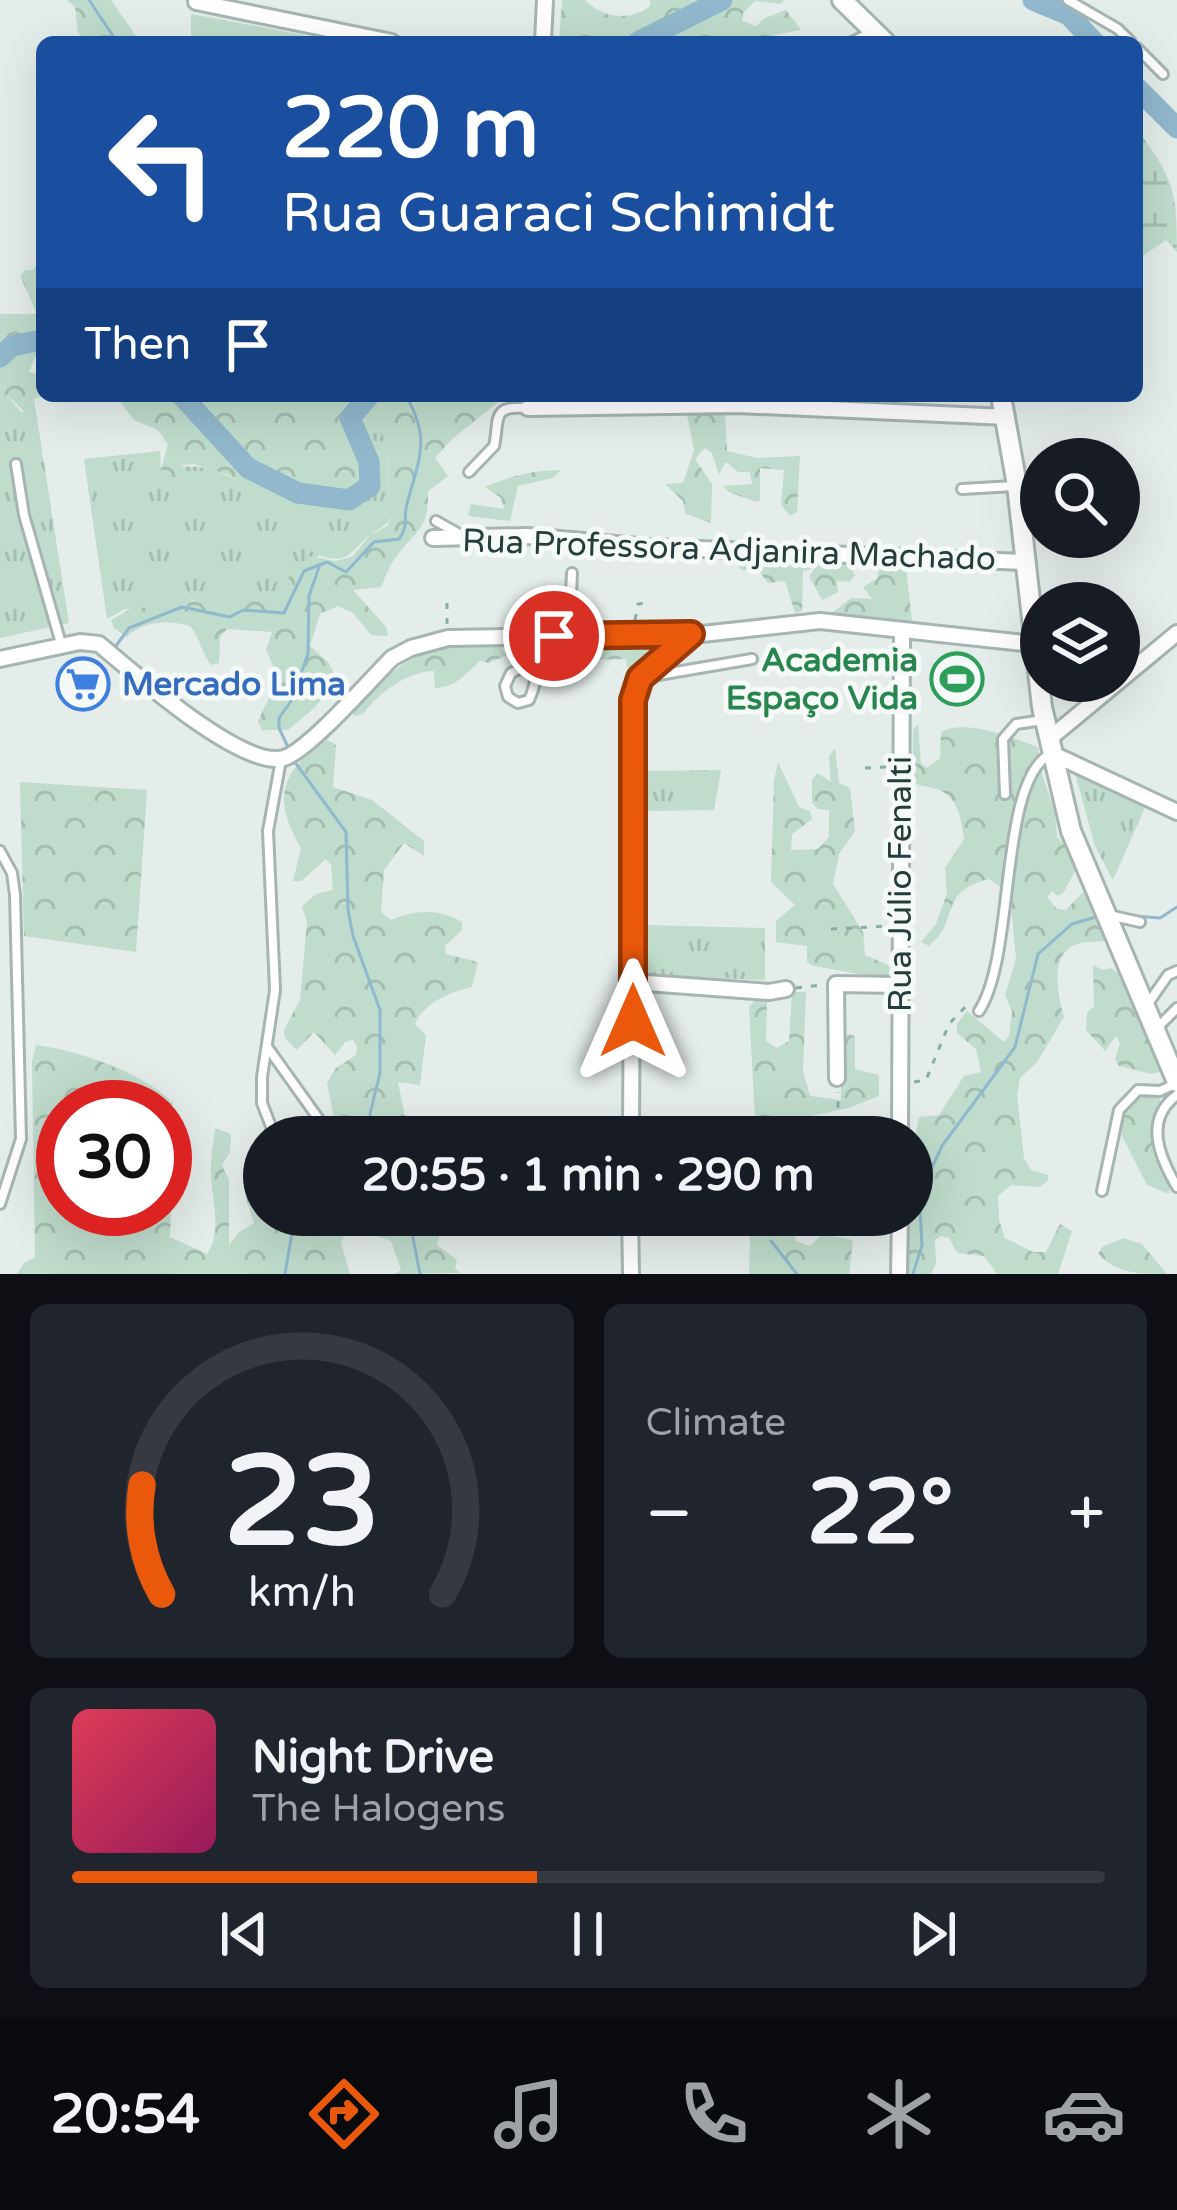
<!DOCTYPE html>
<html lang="en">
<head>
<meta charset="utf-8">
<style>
	body { margin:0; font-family:"Varela Round",sans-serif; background:#20242c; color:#f1f3f6; height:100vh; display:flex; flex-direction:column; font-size:45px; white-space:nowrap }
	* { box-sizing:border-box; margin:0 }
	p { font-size:39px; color:#9ea1a6 }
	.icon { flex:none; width:66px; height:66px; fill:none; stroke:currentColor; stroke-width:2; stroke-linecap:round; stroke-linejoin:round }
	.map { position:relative; height:1274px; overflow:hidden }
	.sheet { display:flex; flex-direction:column; gap:30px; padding:30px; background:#0d0f14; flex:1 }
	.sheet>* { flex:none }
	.guide { position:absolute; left:36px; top:36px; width:1107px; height:366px; border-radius:18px; box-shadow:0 12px 48px #0002; background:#1a4fa0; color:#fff; overflow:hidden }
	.buttons { position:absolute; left:1020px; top:438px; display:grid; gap:24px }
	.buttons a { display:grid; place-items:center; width:120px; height:120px; border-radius:50%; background:#171b24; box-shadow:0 12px 48px #0002; font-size:60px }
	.speed { position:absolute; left:36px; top:1080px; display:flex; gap:24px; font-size:60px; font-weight:700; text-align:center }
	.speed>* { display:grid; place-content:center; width:156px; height:156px; border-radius:50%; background:#171b24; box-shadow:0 12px 48px #0002; line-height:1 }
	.speed .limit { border:18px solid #d22; background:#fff; color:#111 }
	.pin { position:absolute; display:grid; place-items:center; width:102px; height:102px; color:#fff; margin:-51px; border:6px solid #fff; border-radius:50%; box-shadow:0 3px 12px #0007 }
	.me { position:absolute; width:132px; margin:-66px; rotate:0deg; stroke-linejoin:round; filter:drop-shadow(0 0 9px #0008) }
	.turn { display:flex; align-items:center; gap:42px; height:252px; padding:0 48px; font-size:54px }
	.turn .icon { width:156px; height:156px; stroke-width:2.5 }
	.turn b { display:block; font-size:84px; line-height:102px }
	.then { display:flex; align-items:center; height:114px; padding:0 48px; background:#0003; gap:24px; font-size:45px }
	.big { font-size:90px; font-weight:700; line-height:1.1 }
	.sheet .card { flex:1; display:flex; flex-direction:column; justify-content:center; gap:18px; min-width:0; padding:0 42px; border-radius:18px; background:#20242c }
	.sheet .dial { align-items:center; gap:0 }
	.dial svg { height:312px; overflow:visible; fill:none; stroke:#363941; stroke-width:7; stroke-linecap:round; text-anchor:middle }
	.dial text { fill:#f1f3f6; stroke:none }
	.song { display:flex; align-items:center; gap:36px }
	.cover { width:144px; height:144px; border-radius:18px; background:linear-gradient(135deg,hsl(350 70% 55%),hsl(330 70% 35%)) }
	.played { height:12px; border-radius:6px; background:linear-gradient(90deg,#ea580c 45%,#363941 45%) }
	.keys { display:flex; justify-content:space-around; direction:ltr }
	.heat { display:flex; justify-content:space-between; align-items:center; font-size:66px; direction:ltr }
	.sheet .tiles { flex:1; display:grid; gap:30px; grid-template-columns:1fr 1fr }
	.card:last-child { grid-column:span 2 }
	.trip { position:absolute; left:243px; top:1116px; width:690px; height:120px; border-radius:60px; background:#171b24; box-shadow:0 12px 48px #0002; font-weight:700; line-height:120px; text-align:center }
	.tab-bar { display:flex; height:192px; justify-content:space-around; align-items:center; background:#090b0e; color:#9ea1a6 }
	.tab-bar .icon { width:84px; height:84px }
	.tab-bar .current { color:#ea580c }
	.tab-bar b { font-size:54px; color:#f1f3f6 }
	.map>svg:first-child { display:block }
</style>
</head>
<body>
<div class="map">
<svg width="1177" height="1274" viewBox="0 0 1177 1274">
	<defs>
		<pattern id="grass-tufts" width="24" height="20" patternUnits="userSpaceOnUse" patternTransform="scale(3)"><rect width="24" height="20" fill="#bfdccc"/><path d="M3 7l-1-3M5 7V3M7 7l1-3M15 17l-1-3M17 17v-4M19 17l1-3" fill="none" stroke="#a4beb0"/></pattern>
		<pattern id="forest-crowns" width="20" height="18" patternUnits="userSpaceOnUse" patternTransform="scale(3)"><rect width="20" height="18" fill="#bfdccc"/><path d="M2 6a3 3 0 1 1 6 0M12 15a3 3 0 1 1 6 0" fill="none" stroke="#a4beb0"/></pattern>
		<pattern id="wetland-marsh" width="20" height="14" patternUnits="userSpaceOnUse" patternTransform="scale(3)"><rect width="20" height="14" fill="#bfdccc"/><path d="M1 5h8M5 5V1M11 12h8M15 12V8" fill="none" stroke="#a4beb0"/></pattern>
	</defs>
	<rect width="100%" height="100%" fill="#e4edea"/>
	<path fill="url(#grass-tufts)" d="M191,14L304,35V42H191Z
		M5,393L22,413L34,399L69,623L0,638V414L6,410Z
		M365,433H382C396,460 382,486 393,513C387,527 382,526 371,534C350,551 349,566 319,555L279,605L254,595C229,608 217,615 192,599L160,609H125L107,619L84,459L160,451L161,470C199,462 216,468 249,488Z
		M721,770L714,810L641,811L642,771Z
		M1074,770L1147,803L1113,880L1095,846Z
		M642,925L765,928V980L644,975Z"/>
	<path fill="url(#forest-crowns)" d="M67,0H111L140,42H85L78,32L75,7Z
		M562,0H585C602,18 630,22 650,6V0H784L781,4L755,1L743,13L742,21L756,26L765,18L786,10L801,30L774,35L765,42H559Z
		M42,257V356L35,357L29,372L42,375V396L31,401L30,417L6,394V410L0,414V314H37L20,276L25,270H33Z
		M116,396H506L452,439L435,458L448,476L428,491C429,533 414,530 394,560C388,568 385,579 381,587L353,590L386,627L388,636L371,635L353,613L338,606L320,614L310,646L329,663L337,680L316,706L288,730H262L258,722C271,687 285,688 266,650L272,632L227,629L220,637L219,663L211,665C201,652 200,637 190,626C170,620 142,621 127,637L114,628L111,620L134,607L160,609L174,597C218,602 207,620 254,595L279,604L288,578L309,556L335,561L352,557L370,535L387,526L393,513C382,486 396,460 382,433H365L374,468L346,485L249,488L226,474L193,464L183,465L175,479L166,478L161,470L168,444L158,430L134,420Z
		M686,410L725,411L727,451L757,458L800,456L797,512L790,516L781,505L784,470L760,468V501L756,502L729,492L723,486L752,484L750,472H738L726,462L719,475L712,453L705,448L695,459L712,484L711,523L686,514L683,501L665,484L683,483L694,450Z
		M561,470L553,478L518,486L510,521L468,516L471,504L504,509L501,498L485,487C509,476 536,470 561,470Z
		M780,555L802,565C823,557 843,552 855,575L850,582L837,581L838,592L822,600L809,576L815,568L803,571L802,611L795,613L785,581L768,583L759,571L742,570L734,562L740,556Z
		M886,562L906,568L912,621L832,613L851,598L872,599L863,587L877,579L880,566Z
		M666,642L664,649L634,671L627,667L626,659L551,661L546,669L541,667L546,645Z
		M443,646H500L506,655L489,663L480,661C466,674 456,687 435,688L434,671C408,671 378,693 363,714L354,716L352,709C380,682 405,656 443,646Z
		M918,724L921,764L927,768L940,758L941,732C967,718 1012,738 1038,747L1041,771L1055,813L1057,837L1074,856L1075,871L1064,892L1058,896L1052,891L1047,897L1057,909L1066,910L1084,891L1109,937L1107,941C1099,942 1085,941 1077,944C1048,954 1058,995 1064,1017L1037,1062L1020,1078L1017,1095L1024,1158L1031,1170L1048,1175V1181L1039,1187L1011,1185L998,1196L999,1220L1005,1238L1033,1252H1046L1060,1224L1072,1231L1058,1274H997L984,1256L957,1253L949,1238L941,1236L935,1240L936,1264L931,1274H905L907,1215H912V1155L919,1117L939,1115L964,1076L981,1072L976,1049L957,1033V1024L967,1011L1004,1042L1009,1036L1012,1011L1005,995L1016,959L1010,894L989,879C937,892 961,920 929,946L921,942L936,924L947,893L945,868L964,839C961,817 958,794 933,788C926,786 919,786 913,782V730Z
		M326,739L336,745L333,787L372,800L424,841V856L404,843L384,870L381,912L391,920C414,910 439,908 462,922V930L445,946L446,954L478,962L472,987C450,992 425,1002 415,1024L426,1035L420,1085L398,1082L409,1137H338L327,1083L335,1069L356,1055L357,1046L353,1040L345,1042L335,1055L314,1032L297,1050L285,1038L284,1030L300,1000L307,922L302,906L316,894L333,890L331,865L326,859L301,881H293L301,848C272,799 280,773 326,739Z
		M835,748L839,783L850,788L855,831L839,854L833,884L863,932L865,955L888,965L891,972L887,979L814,966L807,962V946L776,942V921L795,905L771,882L774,781L778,762L799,807L810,811L812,819L792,834L791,850L818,849L829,837V810L818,809L812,803V780L817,773L831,782L829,757Z
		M20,782L147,790L136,952L24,936Z
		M1093,965L1103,970L1111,968L1121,975L1160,1072L1151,1074L1119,1066L1115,1059L1120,1043L1116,1036L1105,1051L1086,1030L1087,1013L1094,1006Z
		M792,992H806L803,1071L810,1096L841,1100V1043L849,1034L855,1036V1069L879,1075V1096L848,1108L788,1121L789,1128L825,1137H756L749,1007L754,1001L767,1000L766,1041L777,1048L789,1041Z
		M36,1045C78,1050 143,1073 173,1103L165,1138V1107H63V1209H165V1200L171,1211L170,1237L207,1254C224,1228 210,1196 211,1167C211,1154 214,1140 215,1128L231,1134L230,1152L222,1165L229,1180V1245L239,1232L254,1223C241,1183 238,1179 264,1144V1215H434L441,1230L437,1245L457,1260L455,1268L460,1273L395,1274L401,1270L391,1241L348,1225L341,1243L350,1274H17L24,1263L35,1257L32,1062Z
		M1140,1093L1160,1097C1161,1111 1156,1116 1153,1129C1148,1146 1160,1167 1170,1180L1169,1194L1147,1185L1122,1136L1121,1111Z
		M758,1215H789L796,1241L810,1246L822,1234L853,1240L849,1274H749L750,1234L759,1224Z
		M1123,1238L1142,1244L1167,1274C1138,1274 1118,1274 1098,1254L1102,1247Z"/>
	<path fill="url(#wetland-marsh)" d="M1137,129C1174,180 1177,190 1177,252L1166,240L1137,260Z"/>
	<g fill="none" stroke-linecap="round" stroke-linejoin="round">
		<path stroke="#91b8cc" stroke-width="3" d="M89,0L117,42
			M113,650L129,628L182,607L230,617L243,610L284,613L304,571L327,562L346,572L374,542L399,539C409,526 403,518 407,504C418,461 432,440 406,396
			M288,747L279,728V718L291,701L308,654L309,596L320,564
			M294,761L346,832L348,910L353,936L380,1010V1073L370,1114L371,1137
			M1123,915L1160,918L1177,907
			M398,1215L411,1228L420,1274
			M771,1241L797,1274
			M285,1274L292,1233L311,1215
			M913,1274L922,1245L919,1195L942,1146L1015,1047L1038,954L1072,924L1096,917"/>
		<path stroke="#91b8cc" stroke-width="21" d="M1033,0L1069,15L1094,42
			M638,42L722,0
			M1137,88L1177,128
			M0,357L12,346L42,340
			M182,396L248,468L298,493L349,500L370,486L369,462L350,418L369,396"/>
		<g stroke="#a7b5b2" stroke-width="14">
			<path id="service" d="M1068,0L1118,29L1131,42
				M852,42L870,33
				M1137,48L1163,74
				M16,464L24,515L62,647
				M469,472L494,446C500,420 490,405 527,408
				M962,489L1014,486
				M436,521L461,535
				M569,636L572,573
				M535,661L511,673L505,686L508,697L518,703L529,700C539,680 536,658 543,637
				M641,678L752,659
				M1005,794L1003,739L1016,724L1043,720
				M0,851L12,873L15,895L21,1139L0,1204
				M1113,916L1140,922
				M1147,1005L1168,975L1177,971
				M979,1011C1016,955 998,783 1050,754
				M1156,1029L1177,1008
				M268,1048L323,1125
				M1177,1095C1143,1120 1160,1158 1177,1187
				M275,1137L262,1103V1077L275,990L268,831L281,760
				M1102,1191L1119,1110L1138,1090L1160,1091L1175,1084"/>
		</g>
		<g stroke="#a7b5b2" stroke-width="20">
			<path id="minor" d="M196,2L392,42
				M543,42L545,0
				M528,408L737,405L1007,417
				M433,538L527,536L649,547L1025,562
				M0,659L80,642L99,644C133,672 242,770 284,758C308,751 371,679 392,658L411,648L448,638L702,634L820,621L1033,644
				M1049,739L1177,633
				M1051,753L1177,812
				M633,982L769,992L786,989
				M837,1078L836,984L900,985
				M631,1137L633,700L640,678L691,634
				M900,1137L902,631
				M630,1215L631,1274
				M899,1274L900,1215"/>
		</g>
		<g stroke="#a7b5b2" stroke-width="24">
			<path id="tertiary" d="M842,0L885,42
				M1001,396L1017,485L1042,707L1071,831L1177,1082"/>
		</g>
		<path stroke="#88ada8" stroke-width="3" stroke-dasharray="6 9" stroke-linecap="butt" d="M635,620L638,604L648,603
			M447,624V600
			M865,768L887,767
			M831,929L889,926
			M796,988L822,985
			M914,1082L926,1080L949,1024L970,1002
			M810,1134L838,1117
			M833,1137L838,1117V1092"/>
		<use href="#service" stroke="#fff" stroke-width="8"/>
		<use href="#minor" stroke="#fff" stroke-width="14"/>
		<use href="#tertiary" stroke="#fff" stroke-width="18"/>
	</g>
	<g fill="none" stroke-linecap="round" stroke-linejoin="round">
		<g stroke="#983908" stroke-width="30">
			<path id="route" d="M554,636L691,634L640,678L633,700V1021"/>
		</g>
		<use href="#route" stroke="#ea580c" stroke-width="21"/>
	</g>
	<defs>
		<g id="stadium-ring" transform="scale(2.7)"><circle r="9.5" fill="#f5f9f8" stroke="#2e9e5b" stroke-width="1.5"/><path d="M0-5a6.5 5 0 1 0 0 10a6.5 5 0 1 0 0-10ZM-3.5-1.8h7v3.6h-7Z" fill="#2e9e5b"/></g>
		<g id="supermarket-ring" transform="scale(2.7)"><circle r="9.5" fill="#f5f9f8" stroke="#3f7fe0" stroke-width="1.5"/><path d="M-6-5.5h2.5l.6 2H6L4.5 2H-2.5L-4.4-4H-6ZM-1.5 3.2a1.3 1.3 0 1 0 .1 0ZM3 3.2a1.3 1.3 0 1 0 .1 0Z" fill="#3f7fe0"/></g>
	</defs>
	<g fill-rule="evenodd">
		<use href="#stadium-ring" x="957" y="679"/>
		<use href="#supermarket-ring" x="83" y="684"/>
	</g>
	<g text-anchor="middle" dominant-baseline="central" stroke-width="10" stroke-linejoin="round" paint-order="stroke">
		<g font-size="33" fill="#253d3b" stroke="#f5f9f8">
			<text transform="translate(729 550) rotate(2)">Rua Professora Adjanira Machado</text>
			<text transform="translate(900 884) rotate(-90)">Rua Júlio Fenalti</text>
		</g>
		<g font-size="33" font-weight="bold" fill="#27864d" stroke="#f5f9f8" text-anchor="end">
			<text x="918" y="660">Academia<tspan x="918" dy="38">Espaço Vida</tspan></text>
		</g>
		<g font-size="33" font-weight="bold" fill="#366cbe" stroke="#f5f9f8" text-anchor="start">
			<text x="122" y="684">Mercado Lima</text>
		</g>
	</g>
</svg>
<div class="buttons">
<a><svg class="icon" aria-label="search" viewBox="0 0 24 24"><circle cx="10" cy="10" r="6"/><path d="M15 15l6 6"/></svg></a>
<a><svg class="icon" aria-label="layers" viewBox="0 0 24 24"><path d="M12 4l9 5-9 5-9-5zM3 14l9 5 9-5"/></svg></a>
</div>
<div class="speed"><div class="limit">30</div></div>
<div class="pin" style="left:554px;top:636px;background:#d93025"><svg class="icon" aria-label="arrive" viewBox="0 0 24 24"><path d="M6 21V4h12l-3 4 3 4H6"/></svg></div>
<svg class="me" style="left:633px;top:1021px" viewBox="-20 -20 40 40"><path d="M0-17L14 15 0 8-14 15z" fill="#ea580c" stroke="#fff" stroke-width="4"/></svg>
<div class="trip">20:55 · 1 min · 290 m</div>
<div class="guide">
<div class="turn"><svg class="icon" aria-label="left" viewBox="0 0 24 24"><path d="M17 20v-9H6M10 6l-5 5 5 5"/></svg><div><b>220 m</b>Rua Guaraci Schimidt</div></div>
<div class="then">Then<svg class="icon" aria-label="arrive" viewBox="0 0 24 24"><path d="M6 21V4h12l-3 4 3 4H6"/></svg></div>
</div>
</div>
<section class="sheet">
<div class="tiles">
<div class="card dial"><svg viewBox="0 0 100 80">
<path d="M14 69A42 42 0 1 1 86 69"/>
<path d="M14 69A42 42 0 0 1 9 41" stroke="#ea580c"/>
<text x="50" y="56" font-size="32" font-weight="700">23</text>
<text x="50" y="72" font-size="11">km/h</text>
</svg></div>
<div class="card"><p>Climate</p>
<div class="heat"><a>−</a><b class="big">22°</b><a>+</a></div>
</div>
<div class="card">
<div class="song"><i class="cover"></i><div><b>Night Drive</b><p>The Halogens</p></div></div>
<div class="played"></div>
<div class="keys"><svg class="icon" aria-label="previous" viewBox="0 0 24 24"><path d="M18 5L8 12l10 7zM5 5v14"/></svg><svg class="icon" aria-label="pause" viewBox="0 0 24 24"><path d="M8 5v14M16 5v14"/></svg><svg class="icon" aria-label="next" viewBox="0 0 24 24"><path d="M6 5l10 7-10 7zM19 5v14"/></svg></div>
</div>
</div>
</section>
<nav class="tab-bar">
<b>20:54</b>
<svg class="icon current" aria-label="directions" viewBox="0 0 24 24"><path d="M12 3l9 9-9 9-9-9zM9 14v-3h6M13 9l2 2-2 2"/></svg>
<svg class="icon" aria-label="music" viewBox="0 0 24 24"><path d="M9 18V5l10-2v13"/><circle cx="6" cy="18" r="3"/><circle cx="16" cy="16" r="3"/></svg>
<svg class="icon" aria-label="phone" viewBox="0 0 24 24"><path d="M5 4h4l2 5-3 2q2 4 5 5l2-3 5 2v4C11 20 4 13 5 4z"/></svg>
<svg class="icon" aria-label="climate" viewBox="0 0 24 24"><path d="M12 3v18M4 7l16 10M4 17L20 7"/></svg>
<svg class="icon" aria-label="car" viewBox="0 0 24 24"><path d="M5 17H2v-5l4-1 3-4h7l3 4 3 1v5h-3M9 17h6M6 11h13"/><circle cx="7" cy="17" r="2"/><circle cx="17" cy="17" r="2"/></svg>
</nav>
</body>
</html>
